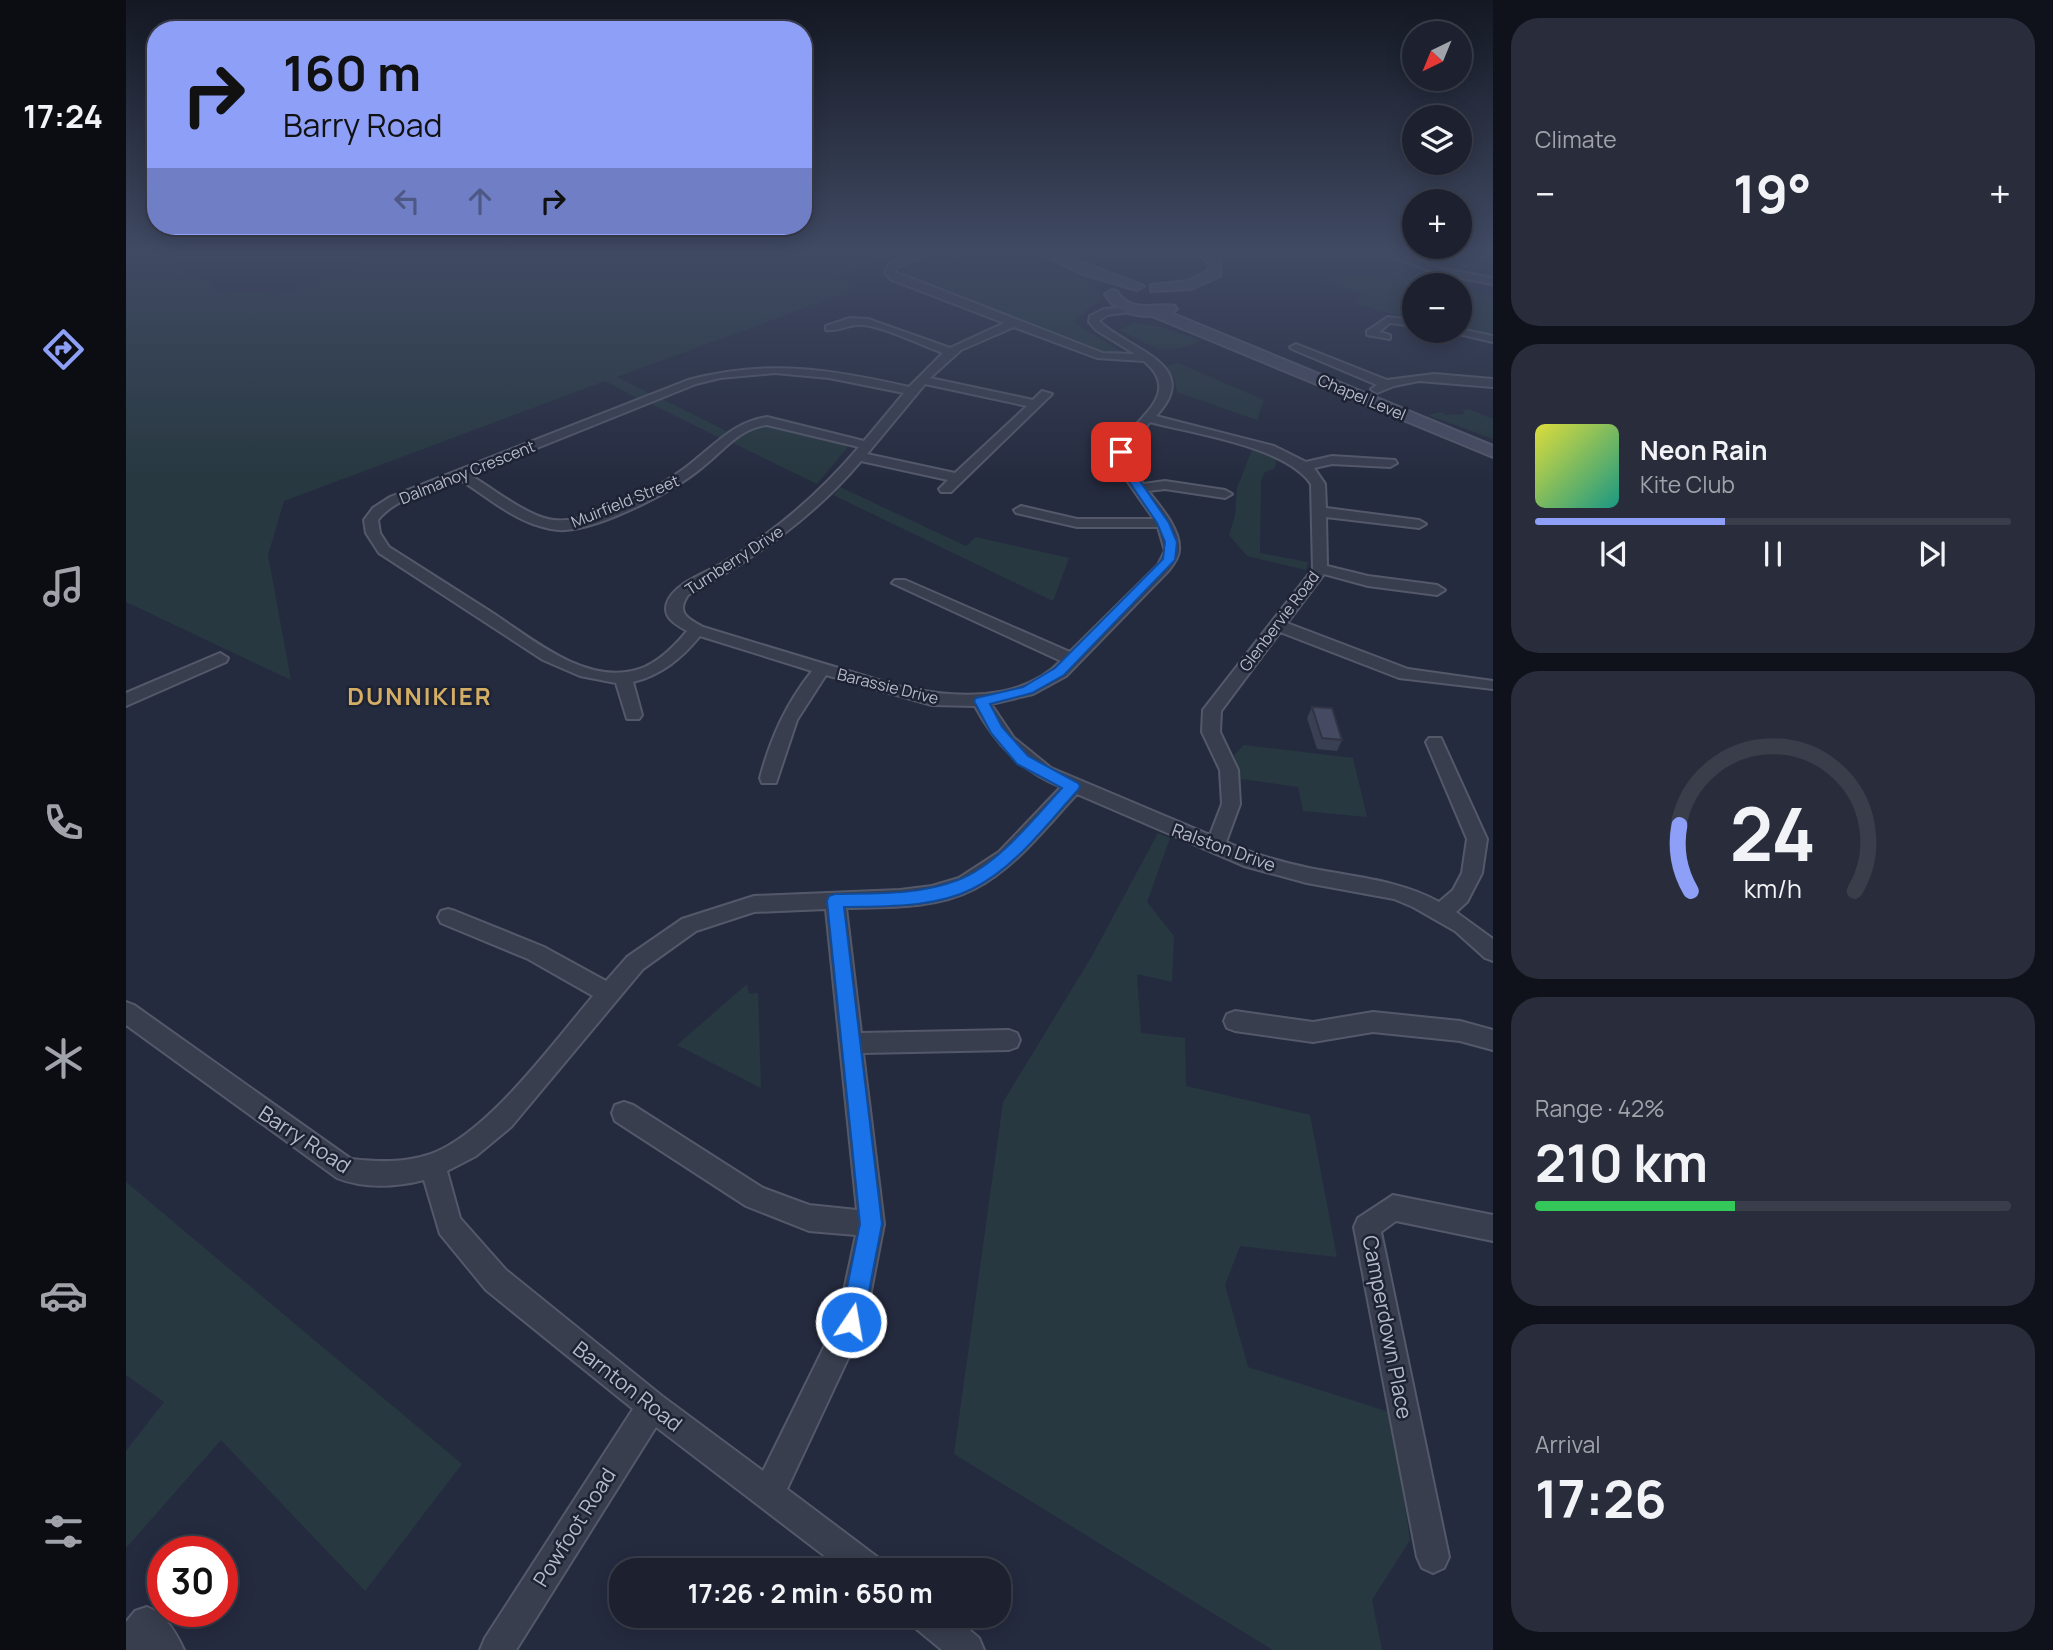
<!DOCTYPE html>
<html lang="en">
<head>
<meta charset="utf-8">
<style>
	body { margin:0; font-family:Manrope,sans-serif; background:#292d3b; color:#f1f3f6; height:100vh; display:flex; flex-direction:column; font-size:26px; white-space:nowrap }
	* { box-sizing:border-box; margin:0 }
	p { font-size:23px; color:#a0a3aa }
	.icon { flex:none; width:38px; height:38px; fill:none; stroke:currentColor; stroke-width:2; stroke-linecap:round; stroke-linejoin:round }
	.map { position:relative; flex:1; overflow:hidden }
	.details { display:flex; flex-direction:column; gap:18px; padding:18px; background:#0f121a; width:560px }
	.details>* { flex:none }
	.top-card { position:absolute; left:21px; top:21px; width:665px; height:214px; border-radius:28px; box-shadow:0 4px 18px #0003,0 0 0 2px #3a3e4b; background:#8d9ff7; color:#111; overflow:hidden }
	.needle { width:46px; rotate:223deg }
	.fabs { position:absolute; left:1276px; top:21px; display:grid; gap:14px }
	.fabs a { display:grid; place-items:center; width:70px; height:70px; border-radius:50%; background:#1c202f; box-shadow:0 4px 18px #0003,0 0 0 2px #3a3e4b; font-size:35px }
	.speed { position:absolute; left:21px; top:1536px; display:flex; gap:14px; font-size:35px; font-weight:700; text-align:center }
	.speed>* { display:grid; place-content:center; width:91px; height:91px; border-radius:50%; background:#1c202f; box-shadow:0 4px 18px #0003,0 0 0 2px #3a3e4b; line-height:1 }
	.speed .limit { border:10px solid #d22; background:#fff; color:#111 }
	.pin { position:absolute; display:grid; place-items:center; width:60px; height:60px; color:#fff; margin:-30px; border-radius:14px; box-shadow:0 4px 10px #0006 }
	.me { position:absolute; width:77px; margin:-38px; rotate:12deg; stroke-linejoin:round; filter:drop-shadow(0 0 5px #0008) }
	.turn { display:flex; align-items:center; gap:24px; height:147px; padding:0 21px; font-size:32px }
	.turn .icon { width:91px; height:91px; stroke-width:2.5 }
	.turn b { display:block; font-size:49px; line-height:60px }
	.lanes { display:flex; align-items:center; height:66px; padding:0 21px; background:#0003; justify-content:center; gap:35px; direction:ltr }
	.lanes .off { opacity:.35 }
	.big { font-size:52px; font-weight:700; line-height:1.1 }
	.details .card { flex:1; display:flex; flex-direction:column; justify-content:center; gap:10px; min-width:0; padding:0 24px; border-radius:28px; background:#292d3b }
	.details .dial { align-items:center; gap:0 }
	.dial svg { height:182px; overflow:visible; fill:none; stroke:#3a3e4b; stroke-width:7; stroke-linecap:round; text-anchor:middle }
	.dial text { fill:#f1f3f6; stroke:none }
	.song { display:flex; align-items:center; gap:21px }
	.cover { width:84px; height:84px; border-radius:10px; background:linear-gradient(135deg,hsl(60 70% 55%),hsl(170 70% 35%)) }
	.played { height:7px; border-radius:4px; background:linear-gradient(90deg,#8d9ff7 40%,#3a3e4b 40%) }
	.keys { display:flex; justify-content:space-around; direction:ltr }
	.heat { display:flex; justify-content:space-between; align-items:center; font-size:38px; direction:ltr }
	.charge { height:10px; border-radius:5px; background:linear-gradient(90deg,#34c759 42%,#3a3e4b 0) }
	.trip { position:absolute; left:483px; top:1558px; width:402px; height:70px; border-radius:28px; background:#1c202f; box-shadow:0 4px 18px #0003,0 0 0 2px #3a3e4b; font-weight:700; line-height:70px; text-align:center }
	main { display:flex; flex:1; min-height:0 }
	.dock { display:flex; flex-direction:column; width:126px; justify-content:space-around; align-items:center; background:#0b0d13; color:#a0a3aa }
	.dock .icon { width:49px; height:49px }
	.dock .current { color:#8d9ff7 }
	.dock b { font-size:32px; color:#f1f3f6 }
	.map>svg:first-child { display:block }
</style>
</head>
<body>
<main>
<nav class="dock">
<b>17:24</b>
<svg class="icon current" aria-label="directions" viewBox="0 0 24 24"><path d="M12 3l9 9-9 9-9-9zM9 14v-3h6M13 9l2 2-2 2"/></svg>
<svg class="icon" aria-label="music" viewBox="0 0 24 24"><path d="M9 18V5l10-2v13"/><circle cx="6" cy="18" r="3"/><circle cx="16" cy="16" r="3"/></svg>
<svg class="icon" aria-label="phone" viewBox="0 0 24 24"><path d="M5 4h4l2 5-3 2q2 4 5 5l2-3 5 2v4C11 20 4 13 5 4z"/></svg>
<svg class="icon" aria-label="climate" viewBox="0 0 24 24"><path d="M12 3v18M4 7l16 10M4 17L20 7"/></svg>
<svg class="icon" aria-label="car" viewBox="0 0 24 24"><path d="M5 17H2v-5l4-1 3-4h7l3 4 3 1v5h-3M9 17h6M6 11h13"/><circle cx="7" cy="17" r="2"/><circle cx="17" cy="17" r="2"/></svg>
<svg class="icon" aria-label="filters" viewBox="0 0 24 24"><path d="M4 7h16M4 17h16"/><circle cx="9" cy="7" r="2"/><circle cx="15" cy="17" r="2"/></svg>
</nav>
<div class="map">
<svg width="1367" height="1650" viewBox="0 0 1367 1650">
	<rect width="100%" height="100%" fill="#252b3f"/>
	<path fill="#273840" d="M119,251H778L710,278L733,288L491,377L527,395L515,400L479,381L158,501L142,555L165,680L0,602V255L26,259H48L59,275L50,279L64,277L86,282L85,289L98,295L113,290L123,294L133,290L149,296L236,267L221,255L144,261Z
		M860,251H900L962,281L974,292L976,298L947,322L999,354L979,352L778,276L776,268L802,258L832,264Z
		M1267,272L1315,285H1288V320L1227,303L1237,294L1193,281Z
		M1334,290L1367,297V336L1334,330Z
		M1009,323L1035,327L1071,339L1073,343C1032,355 1030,348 994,330Z
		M1052,363L1138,400L1131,420L1051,392L1048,377L1040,366Z
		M536,399L602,432L594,438L525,404Z
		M1343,409L1367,419V439L1302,415L1315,412L1320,415L1339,414L1336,410Z
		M632,425H643L720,442L721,448L691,484L605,442L611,435Z
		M1127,447L1151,456L1149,468L1138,473L1135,481L1134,553L1182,562L1180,570L1121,556L1103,535L1109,516L1111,488Z
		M714,487L840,546L850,537L943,558L927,601L707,495Z
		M1118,745L1227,758L1241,817L1177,811L1172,787L1115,779L1108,755Z
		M1032,833L1044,838L1021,902L1048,936L1046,982L1011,974L1015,1033L1059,1038L1060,1086L1184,1115L1211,1257L1114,1246L1099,1285L1122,1367L1266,1413L1284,1540L1246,1600L1256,1650H1147L828,1454L877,1102L966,956Z
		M621,984L623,994L632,993L635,1088L551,1045Z
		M0,1182L336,1464L239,1591L95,1440L0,1548V1451L38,1402L0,1375Z"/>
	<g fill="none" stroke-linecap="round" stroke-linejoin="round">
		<g stroke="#54596a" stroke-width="4">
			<path id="street" d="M794,251H807L770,268L769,272L977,353L1009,354L970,330L963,322L964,316L978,309L1010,307V311L981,315L973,321C1002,350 1079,364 1030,416L1148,446L1180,462L1206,456L1269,460L1271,463L1264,467L1206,464L1188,468L1199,484L1200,508L1293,520L1300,524L1293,528L1200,517L1201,566L1242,576L1311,585L1319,590L1311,595L1242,586L1198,574L1161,623L1282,669L1367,681V689L1273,678L1154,632L1095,711L1094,732L1112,770L1114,804L1100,842C1127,854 1154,862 1183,868C1227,877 1274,880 1313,902L1327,890L1336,873L1341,839L1300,742L1303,738H1315L1361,839L1356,873L1341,902L1330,912L1367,939V961L1359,958L1329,931L1287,907L1268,899L1181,883L1118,866L951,794C919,828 889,868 848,889C810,909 761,907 720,908L735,1033L883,1030L891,1033L894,1040L891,1047L883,1050L737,1053L758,1224L739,1322L661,1489L754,1559L759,1570H717L530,1427L390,1650H354L359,1638L507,1409L360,1290L314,1234L298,1180C271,1187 238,1189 211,1178L0,1025V1002L8,1005L225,1159C252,1162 279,1163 305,1154C362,1133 427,1043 467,996L402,959L315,923L312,917L315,911L322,909L329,911L418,947L480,981L501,957L556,919L628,896L774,890L806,886L833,878L873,852L935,787C895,770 870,745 849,706L806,705L700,675L671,720L650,783H636L634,778C645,737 660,704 686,671L574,636C555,659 535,675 507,682L516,715L513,719H501L490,683L454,676L417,660L253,553L240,533L238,520L247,508L264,497L562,380C641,359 705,369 783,387L817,353C792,344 764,329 738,325C724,323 713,332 700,330V326L724,318L742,319L824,348L878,323L766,280L759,273L763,264ZM888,327L971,358L1018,361C1061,397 1001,421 988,455L1000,479L1028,519H951L895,506L888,510L890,513L951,527H1032L1039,551L1032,565L944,652L779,580H769L766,583L935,661C894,703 828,698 775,687L577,627C561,618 550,613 562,595C627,559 687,518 735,461L822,480L813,489L815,492H825L926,394L916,391L907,400L804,378L835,350ZM649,373L703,378L778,393L738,441L641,417C609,422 593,441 569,460C539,486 457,531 418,518C391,509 368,489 344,475L570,384L594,378ZM799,384L901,406L829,473L741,454ZM1024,422C1068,434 1159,446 1185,484L1187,569L1077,710L1076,732L1094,770L1096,804L1084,835L925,768L888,738L865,704L907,694L940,676L1043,570C1047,565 1053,556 1053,550C1055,530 1034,506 1022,491L1039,489L1099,498L1106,494L1099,490L1039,481L1017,484L1000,455L1006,443ZM641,425L733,447C694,493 649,532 597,563C580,573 548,583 541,603C536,618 551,625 561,631C547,648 528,667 506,671C454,682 403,636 362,610C329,589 296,568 263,547L254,533L252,520C270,497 307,490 333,479C357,494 380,514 407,524C416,527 429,531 439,530C476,528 551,490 579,465C599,449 614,428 641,425ZM700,909L731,1210L683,1205L637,1188L507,1105L498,1102L489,1105L486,1113L489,1121L620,1206L683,1231L730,1235L712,1319L637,1471L536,1396L380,1270L334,1218L321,1171L350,1156L385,1127L517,969L570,931L628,912Z
				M1250,251H1264L1318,269L1367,278V284L1313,274Z
				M1262,317L1288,320V326L1264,323L1253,332L1264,335V339L1241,335V331Z
				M1334,329L1367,336V342L1320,331Z
				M1170,344L1261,380L1308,374L1367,379V387L1293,381L1268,386L1251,393L1245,389L1251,385L1166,349L1164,347Z
				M94,653L102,658L100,662L0,706V693Z
				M1109,1011L1187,1022L1247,1012L1334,1021L1367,1030V1050L1334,1041L1247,1032L1187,1042L1109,1031L1101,1028L1098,1021L1101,1014Z
				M1267,1195L1367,1215V1241L1270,1221L1255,1232L1323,1557L1318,1568L1307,1573L1296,1568L1291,1557L1228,1227L1232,1218Z
				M21,1607C39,1614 50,1632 58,1650H0V1622L9,1611Z
				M784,1615H826L853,1638L858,1650H816L788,1627Z"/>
		</g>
		<g stroke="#54596a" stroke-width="4">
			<path id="secondary" d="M909,251H926L1018,286L1011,290L957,274Z
				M1071,251H1084L1095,260L1094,276L1065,289L1025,291V285L1062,281L1082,271L1083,264Z
				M986,290L991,291C1006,315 1027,302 1049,306L1051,309L1045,313L1367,446V457L1026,316C1007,316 988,312 979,294Z"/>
		</g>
		<use href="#street" fill="#393e4f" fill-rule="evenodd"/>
		<use href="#secondary" fill="#474c62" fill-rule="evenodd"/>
	</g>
	<path fill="#3a4053" d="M1186,707L1216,740L1211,751L1191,749L1181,718Z"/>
	<path fill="#444a61" stroke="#303444" stroke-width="2" d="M1186,707L1206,708L1216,740L1196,738Z"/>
	<linearGradient id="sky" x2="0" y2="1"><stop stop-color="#141823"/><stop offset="0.52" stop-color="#404a63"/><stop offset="1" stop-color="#404a63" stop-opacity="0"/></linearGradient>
	<rect width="1367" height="482" fill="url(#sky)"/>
	<path fill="#1a73e8" stroke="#114b97" stroke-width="2" d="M995,448L1000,452L1007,471L1043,523L1051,542L1049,560L938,675L906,693L864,704L876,727L902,756L952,783L954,786L952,790C920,825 889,868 846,889C808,908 760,906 718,907L756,1224L737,1322L733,1330L725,1333L717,1330L714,1322L734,1224L701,901L703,896L709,894C750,893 793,895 832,880C872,865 908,818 936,788L891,764L865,733L848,701L850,698L897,687L929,668L1037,559L1039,542L1031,523L996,471L990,452Z"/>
	<g text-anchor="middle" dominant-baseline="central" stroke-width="5" stroke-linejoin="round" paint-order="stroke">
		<g font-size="16" fill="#b6b9ca" stroke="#1e2334">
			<text transform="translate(1236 397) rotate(23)">Chapel Level</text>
			<text transform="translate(341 472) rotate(-22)">Dalmahoy Crescent</text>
			<text transform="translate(499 501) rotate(-22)">Muirfield Street</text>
			<text transform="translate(608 560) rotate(-33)">Turnberry Drive</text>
			<text transform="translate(1153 621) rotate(-53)">Glenbervie Road</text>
			<text transform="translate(762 686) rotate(14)">Barassie Drive</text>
		</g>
		<g font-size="18" fill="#b6b9ca" stroke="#1e2334">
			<text transform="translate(1098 847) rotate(20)">Ralston Drive</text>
		</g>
		<g font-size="21" fill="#b6b9ca" stroke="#1e2334">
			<text transform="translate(179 1139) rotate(33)">Barry Road</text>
			<text transform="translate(1262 1327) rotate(79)">Camperdown Place</text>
			<text transform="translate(502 1386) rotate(38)">Barnton Road</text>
			<text transform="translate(448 1527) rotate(-58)">Powfoot Road</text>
		</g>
		<g font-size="24" font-weight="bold" letter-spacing="2" fill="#d5ae66" stroke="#1e2334">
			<text x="294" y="695">DUNNIKIER</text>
		</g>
	</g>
</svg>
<div class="fabs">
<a><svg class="needle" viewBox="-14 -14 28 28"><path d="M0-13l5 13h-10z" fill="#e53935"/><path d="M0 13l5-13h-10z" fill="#a0a3aa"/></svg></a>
<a><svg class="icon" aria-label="layers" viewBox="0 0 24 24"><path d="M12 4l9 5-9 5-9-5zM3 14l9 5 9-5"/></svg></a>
<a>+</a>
<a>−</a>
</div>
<div class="speed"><div class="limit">30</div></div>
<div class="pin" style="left:995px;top:452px;background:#d93025"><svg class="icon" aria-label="arrive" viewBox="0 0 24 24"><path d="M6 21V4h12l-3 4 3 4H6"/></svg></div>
<svg class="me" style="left:725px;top:1322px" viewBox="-20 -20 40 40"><circle r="17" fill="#1a73e8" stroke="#fff" stroke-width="3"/><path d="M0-11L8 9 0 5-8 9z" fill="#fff"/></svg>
<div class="trip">17:26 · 2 min · 650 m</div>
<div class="top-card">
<div class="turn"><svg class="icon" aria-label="right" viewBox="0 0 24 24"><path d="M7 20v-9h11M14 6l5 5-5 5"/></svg><div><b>160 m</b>Barry Road</div></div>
<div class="lanes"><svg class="icon off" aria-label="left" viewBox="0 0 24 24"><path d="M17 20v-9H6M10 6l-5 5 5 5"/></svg><svg class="icon off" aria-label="ahead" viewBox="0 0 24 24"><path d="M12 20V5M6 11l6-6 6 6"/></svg><svg class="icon" aria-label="right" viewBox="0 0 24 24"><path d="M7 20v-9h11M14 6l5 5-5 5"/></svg></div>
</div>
</div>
<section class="details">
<div class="card"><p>Climate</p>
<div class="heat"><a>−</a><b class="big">19°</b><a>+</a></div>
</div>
<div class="card">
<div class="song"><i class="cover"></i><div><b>Neon Rain</b><p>Kite Club</p></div></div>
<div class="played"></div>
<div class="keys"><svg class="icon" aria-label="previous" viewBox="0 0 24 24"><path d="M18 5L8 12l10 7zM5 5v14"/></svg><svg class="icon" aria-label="pause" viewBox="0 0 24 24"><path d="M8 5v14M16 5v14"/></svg><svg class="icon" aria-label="next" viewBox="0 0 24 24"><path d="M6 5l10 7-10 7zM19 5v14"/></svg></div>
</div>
<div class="card dial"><svg viewBox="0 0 100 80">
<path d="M14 69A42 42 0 1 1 86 69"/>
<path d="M14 69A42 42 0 0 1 9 40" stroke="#8d9ff7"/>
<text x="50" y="56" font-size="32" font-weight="700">24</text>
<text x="50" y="72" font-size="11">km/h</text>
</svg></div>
<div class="card"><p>Range · 42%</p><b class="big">210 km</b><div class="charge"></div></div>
<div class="card"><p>Arrival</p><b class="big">17:26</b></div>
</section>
</main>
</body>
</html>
